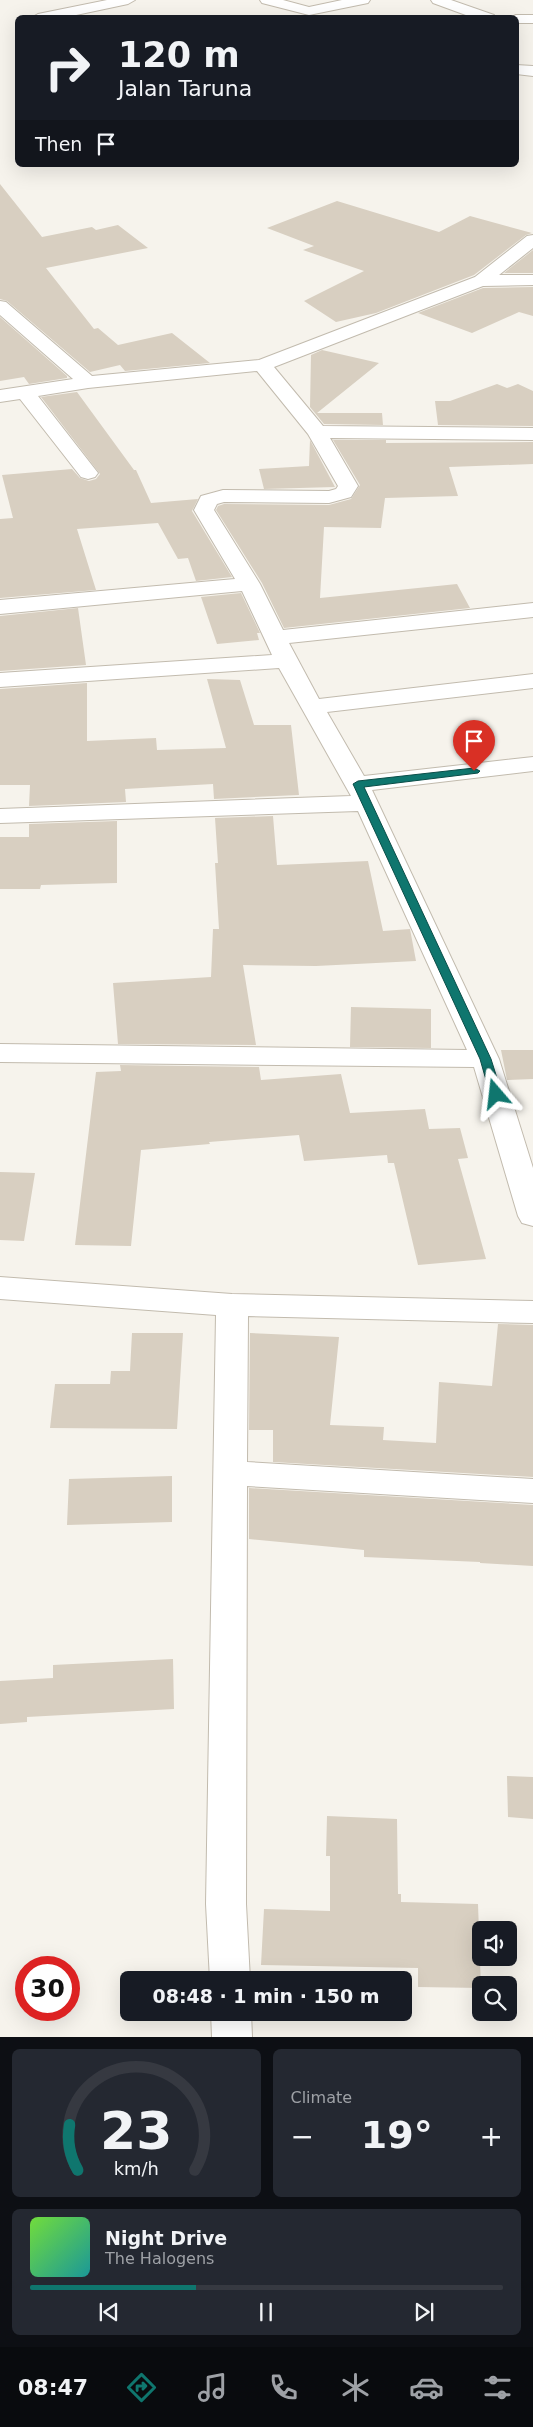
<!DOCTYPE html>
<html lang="en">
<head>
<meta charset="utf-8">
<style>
	body { margin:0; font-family:"DejaVu Sans",sans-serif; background:#242831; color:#f1f3f6; height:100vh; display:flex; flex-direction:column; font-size:19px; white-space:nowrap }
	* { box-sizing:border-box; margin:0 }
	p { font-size:16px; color:#9ea1a6 }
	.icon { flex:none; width:28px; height:28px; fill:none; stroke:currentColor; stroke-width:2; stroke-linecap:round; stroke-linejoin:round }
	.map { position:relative; height:2037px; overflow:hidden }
	.sheet { display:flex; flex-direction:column; gap:12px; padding:12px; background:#0d0f14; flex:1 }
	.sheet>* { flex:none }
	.top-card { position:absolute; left:15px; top:15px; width:504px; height:152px; border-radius:8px; box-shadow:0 5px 20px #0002; background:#171b24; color:#f1f3f6; overflow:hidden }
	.buttons { position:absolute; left:472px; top:1921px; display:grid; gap:10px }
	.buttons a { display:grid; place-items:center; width:45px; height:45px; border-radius:8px; background:#171b24; box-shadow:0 5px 20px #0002; font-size:25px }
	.speed { position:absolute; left:15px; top:1956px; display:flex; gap:10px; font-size:25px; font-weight:700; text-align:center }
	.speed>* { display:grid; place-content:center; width:65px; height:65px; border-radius:50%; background:#171b24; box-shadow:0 5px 20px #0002; line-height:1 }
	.speed .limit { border:8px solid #d22; background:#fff; color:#111 }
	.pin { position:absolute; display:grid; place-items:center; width:42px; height:42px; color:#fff; margin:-51px -21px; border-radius:50% 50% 50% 0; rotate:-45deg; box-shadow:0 0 5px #0007 }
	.pin .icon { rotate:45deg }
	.me { position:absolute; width:55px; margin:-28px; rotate:343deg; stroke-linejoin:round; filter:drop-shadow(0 0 4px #0008) }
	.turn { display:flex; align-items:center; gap:18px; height:105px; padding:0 20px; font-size:22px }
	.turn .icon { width:65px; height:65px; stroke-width:2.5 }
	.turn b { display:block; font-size:35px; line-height:42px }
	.then { display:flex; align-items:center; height:48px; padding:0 20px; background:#0003; gap:10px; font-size:19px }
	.big { font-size:38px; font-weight:600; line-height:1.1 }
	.sheet .card { flex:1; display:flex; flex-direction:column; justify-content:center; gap:8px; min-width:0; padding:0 18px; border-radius:8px; background:#242831 }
	.sheet .dial { align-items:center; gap:0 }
	.dial svg { height:130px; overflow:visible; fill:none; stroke:#363941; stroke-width:7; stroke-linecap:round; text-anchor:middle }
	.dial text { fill:#f1f3f6; stroke:none }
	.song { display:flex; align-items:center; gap:15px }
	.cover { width:60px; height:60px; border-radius:8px; background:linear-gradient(135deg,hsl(100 70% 55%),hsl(180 70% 35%)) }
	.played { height:5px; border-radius:2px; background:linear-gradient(90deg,#0f766e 35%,#363941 35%) }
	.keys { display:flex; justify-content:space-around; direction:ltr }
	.heat { display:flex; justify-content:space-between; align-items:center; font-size:28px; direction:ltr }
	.sheet .tiles { flex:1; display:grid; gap:12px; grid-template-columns:1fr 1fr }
	.card:last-child { grid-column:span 2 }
	.trip { position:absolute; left:120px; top:1971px; width:292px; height:50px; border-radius:8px; background:#171b24; box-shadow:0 5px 20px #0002; font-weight:600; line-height:50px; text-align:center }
	.dock { display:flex; height:80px; justify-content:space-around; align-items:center; background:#090b0e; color:#9ea1a6 }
	.dock .icon { width:35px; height:35px }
	.dock .current { color:#0f766e }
	.dock b { font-size:22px; color:#f1f3f6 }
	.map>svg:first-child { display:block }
</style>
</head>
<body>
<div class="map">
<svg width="533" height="2037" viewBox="0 0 533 2037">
	<rect width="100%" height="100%" fill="#f6f3ec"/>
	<path fill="#d8cfc1" d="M0,184L42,237L92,227L96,230L118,225L148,248L46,268L94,329L98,328L118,345L172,333L210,363L125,371L120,365L90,372L7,301L0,299Z
		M337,201L439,232L470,216L532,233L526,235L474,275L376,313L336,322L304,301L364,271L303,250L314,246L267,228Z
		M533,250V273H504Z
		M533,287V316L519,312L472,333L418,313L483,288Z
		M0,317L67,376V378L29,384L24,377L0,381Z
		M322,350L379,363L317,413H382L383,425L324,424L310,407L311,355Z
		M497,384L507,388L518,384L533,391V426L438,425L435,401H450Z
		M77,392L134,470H136L151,503L198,499L192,511L232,577L196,581L188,558L178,559L158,523L77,529L96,590L0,598V519L13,518L2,475L72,469L80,478L89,481L96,479L100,474L41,397Z
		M310,440L335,487L264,489L259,469L309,466Z
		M333,440H386V443L533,442V464L449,467L458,496L385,498L381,528L324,527L320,598L457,584L470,608L284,628L262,583L216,510L218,506L224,504L329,505L351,499L360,485Z
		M241,593L260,633H257L259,640L217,644L201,597Z
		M78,608L86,665L0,671V616Z
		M207,679L240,680L254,725H291L299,795L214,799L213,784L125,789L126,802L29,806L30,785H0V689L87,683V741L156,738L157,750L226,748Z
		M273,816L277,865L368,861L383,931L410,929L416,961L316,966L243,965L256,1045L118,1044L113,983L211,977L213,929H219L215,863H218L215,818Z
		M117,821V883L41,885L40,889H0V837H29V824Z
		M351,1007L431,1009V1048L350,1047Z
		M501,1050H533V1079L507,1080Z
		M120,1065L259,1067L261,1080L341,1074L350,1113L425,1109L429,1129L460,1128L468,1158L458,1159L486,1259L418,1265L394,1163H388L387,1155L304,1161L299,1135L209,1142L210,1144L141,1150L131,1246L75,1245L96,1072L121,1071Z
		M0,1172L35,1173L24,1241L0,1240Z
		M498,1324L533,1325V1477L273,1462V1430H249L250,1333L339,1337L330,1425L384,1427L383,1440L436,1443L439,1382L492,1386Z
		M132,1333H183L177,1429L50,1428L55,1384H110L111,1371H130Z
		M172,1476V1522L67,1525L69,1479Z
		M249,1488L533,1505V1566L480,1563V1562L364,1557V1550L249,1539Z
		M173,1659L174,1709L27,1717V1722L0,1724V1681L53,1678V1665Z
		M507,1776L533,1777V1819L508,1817Z
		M327,1816L397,1819L398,1894H401V1902L478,1904L481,1988L418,1987V1968L261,1965L264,1909L330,1911V1856H326Z"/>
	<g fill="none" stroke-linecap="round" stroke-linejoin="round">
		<g stroke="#c2bbae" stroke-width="2">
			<path id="street" d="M107,0H135L128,4L62,18H31L38,14Z
				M260,0H283L309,7L342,0H370L368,3L309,15L262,3Z
				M431,0H451L494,15L496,18H474L433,3Z
				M516,15H533V23H516V18H510Z
				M516,65L533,66V76L516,74Z
				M533,235V248L499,275H533V285L483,286L274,367L323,426L533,428V440L330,438L358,486L351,497L329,503L224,502L217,504L214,510L260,584L283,630L533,603V617L289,643L319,699L533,674V688L327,712L364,776L533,757V771L372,790L499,1059L533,1168V1226L522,1223L518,1216L474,1067L0,1062V1044L467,1050L358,811L0,823V809L351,796L279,668L0,687V673L272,655L242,591L0,614V600L235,579L194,510L201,496L223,490L329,491L336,489L338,486L308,434L257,371L88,388L38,396L98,473L95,477L88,479L81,477L20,399L0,402V390L73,379L0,315V301L6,302L92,376L259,360L475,277L527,236Z
				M0,1277L232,1294L533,1301V1323L248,1316L247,1462L533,1479V1503L247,1486L246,1904L250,1980H210L206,1904L216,1315L0,1299Z
				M211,2012H251L252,2037H212Z"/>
		</g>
		<use href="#street" fill="#fff" fill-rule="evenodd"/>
	</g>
	<path fill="#0f766e" stroke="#0a4d48" d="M474,768L480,771L478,773L364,787L491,1059L502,1094L496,1097L490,1094L480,1059L353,784L358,781Z"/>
</svg>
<div class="buttons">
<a><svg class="icon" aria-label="sound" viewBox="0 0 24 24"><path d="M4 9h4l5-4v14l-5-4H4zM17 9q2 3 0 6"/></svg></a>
<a><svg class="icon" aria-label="search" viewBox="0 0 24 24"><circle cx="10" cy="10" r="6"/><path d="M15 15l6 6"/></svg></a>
</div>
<div class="speed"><div class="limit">30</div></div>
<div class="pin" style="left:474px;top:771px;background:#d93025"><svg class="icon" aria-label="arrive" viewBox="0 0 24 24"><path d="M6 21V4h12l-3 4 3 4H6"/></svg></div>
<svg class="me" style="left:496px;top:1094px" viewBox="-20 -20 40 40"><path d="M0-17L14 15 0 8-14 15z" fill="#0f766e" stroke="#fff" stroke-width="4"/></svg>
<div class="trip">08:48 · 1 min · 150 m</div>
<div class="top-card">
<div class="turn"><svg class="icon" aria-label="right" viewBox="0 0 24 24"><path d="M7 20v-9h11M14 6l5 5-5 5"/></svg><div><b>120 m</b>Jalan Taruna</div></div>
<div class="then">Then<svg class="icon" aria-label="arrive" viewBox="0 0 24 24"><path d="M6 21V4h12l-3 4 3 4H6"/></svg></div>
</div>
</div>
<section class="sheet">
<div class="tiles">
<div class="card dial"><svg viewBox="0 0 100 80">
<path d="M14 69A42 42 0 1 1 86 69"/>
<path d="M14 69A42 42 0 0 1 9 41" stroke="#0f766e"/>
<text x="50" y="56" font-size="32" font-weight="700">23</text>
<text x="50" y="72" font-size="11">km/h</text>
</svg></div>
<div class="card"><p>Climate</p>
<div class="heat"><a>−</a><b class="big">19°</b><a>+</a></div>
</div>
<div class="card">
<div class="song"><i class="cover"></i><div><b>Night Drive</b><p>The Halogens</p></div></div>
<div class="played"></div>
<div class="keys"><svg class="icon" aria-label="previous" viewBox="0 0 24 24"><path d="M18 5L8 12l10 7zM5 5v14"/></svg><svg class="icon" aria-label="pause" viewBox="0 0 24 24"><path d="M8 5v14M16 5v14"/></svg><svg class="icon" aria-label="next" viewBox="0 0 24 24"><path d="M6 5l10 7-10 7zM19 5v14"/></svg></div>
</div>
</div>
</section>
<nav class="dock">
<b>08:47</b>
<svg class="icon current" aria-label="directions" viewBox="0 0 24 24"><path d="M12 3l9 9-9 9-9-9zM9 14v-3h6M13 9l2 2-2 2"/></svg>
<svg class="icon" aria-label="music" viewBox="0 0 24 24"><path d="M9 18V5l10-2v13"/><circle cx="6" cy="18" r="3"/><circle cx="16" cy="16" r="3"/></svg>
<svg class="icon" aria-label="phone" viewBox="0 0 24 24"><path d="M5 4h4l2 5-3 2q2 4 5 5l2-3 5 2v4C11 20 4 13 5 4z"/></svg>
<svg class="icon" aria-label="climate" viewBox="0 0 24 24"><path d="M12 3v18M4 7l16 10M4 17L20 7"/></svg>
<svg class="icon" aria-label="car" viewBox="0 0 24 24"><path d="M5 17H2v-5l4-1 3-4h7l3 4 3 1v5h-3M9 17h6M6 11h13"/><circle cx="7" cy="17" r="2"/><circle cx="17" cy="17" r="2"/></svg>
<svg class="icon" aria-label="filters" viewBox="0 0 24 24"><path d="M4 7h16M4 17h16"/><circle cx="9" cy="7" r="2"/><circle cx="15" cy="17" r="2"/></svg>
</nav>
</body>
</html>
